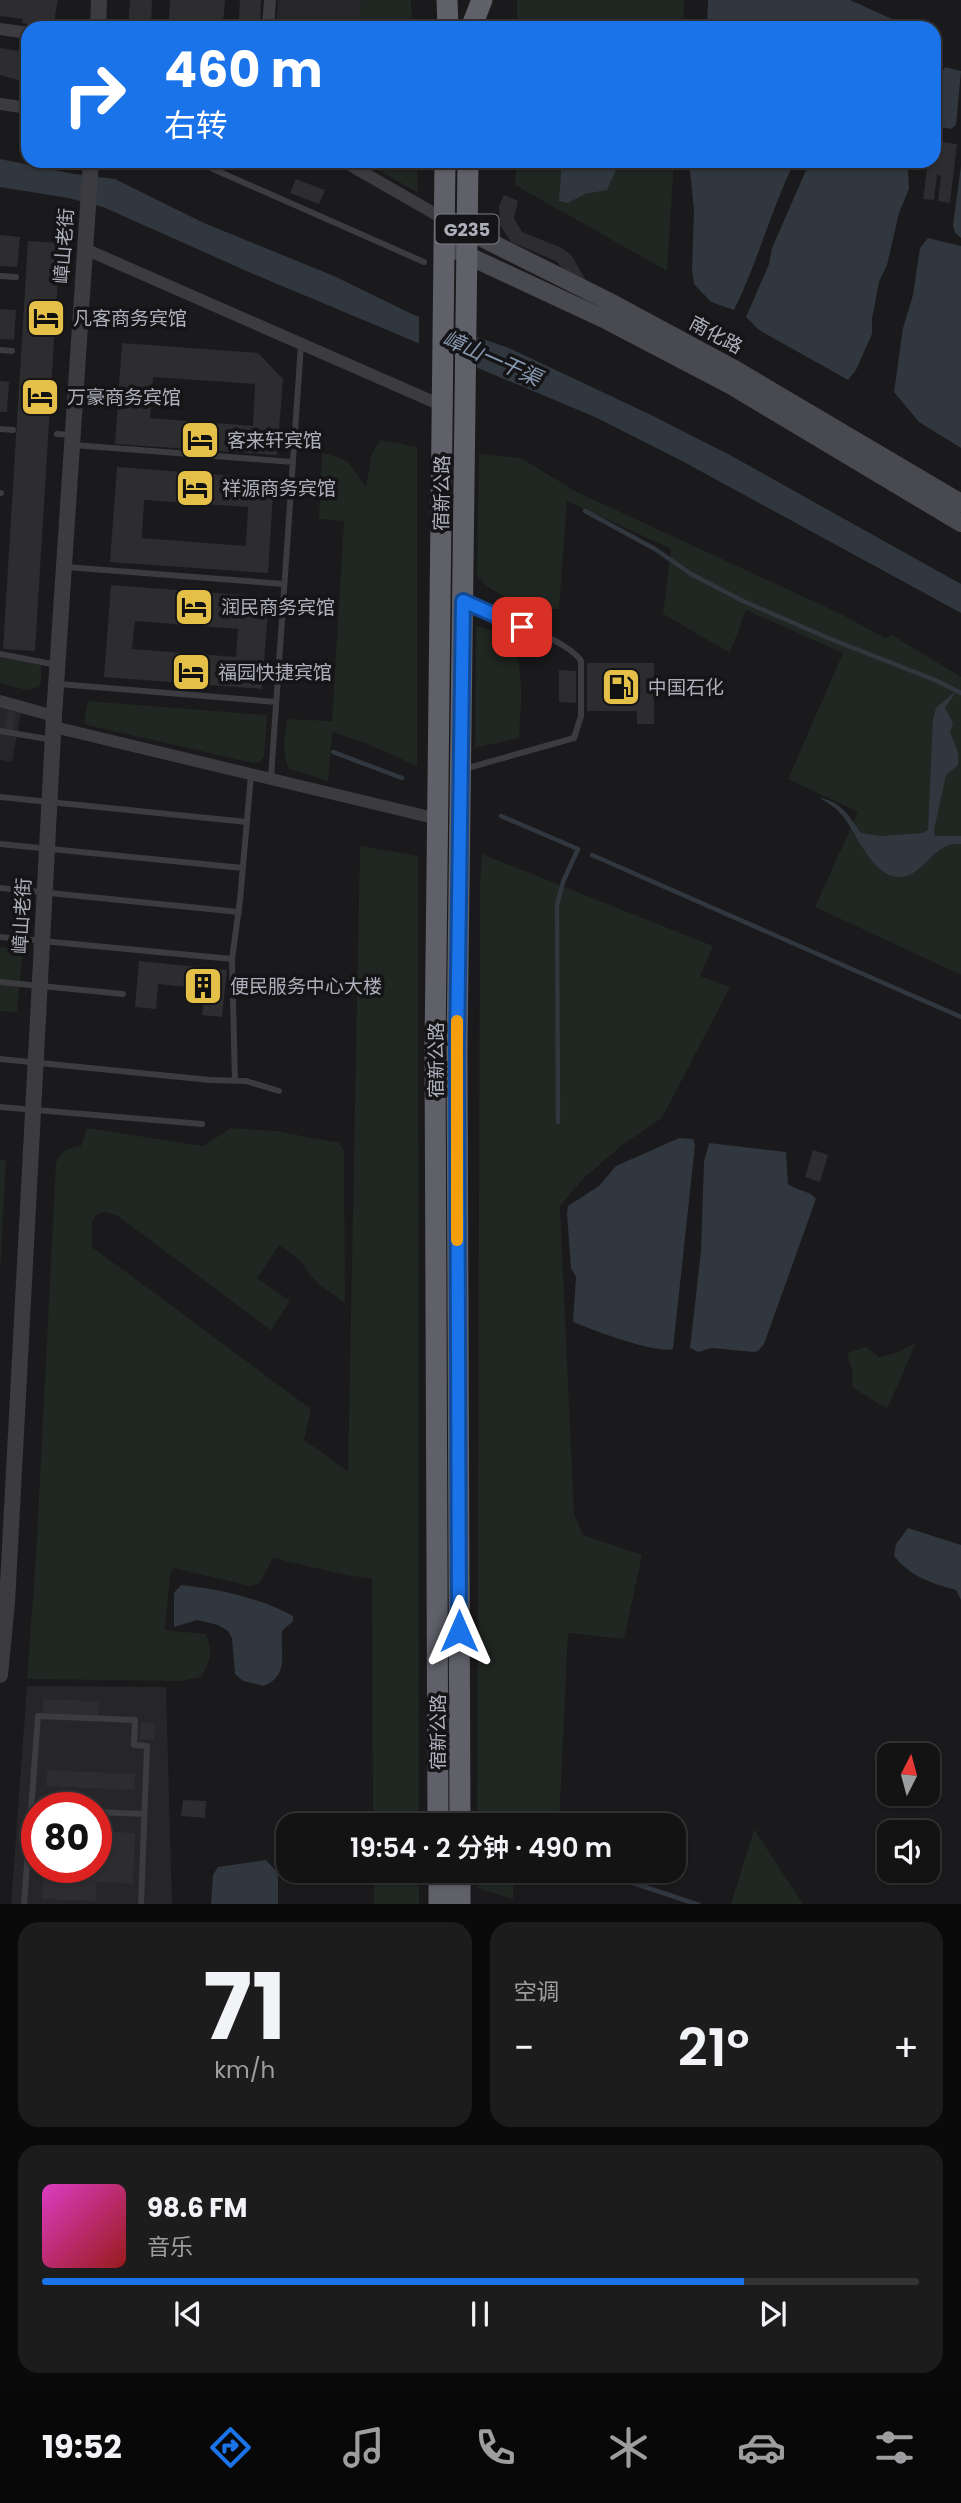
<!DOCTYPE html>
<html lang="zh">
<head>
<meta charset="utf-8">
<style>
	body { margin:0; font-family:Poppins,"Noto Sans SC",sans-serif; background:#1d1c1d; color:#f1f3f6; height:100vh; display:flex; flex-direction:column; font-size:26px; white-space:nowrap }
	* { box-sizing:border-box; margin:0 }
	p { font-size:23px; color:#9d9ea0 }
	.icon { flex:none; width:38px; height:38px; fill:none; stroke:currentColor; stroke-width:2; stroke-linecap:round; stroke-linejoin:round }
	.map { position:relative; height:1904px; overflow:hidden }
	.sheet { display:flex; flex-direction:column; gap:18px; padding:18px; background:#0b0a0b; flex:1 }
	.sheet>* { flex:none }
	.guide { position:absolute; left:21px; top:21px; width:920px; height:147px; border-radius:21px; box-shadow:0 2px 5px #0004,0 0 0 2px #333234; background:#1a73e8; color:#fff; overflow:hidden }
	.needle { width:46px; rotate:6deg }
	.tools { position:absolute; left:877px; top:1743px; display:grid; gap:14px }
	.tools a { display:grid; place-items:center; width:63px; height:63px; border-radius:14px; background:#141314; box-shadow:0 2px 5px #0004,0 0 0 2px #333234; font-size:35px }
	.speed { position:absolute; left:21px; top:1792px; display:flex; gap:14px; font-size:35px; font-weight:700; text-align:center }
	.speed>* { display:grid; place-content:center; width:91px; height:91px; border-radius:50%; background:#141314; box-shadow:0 2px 5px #0004,0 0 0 2px #333234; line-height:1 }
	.speed .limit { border:10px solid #d22; background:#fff; color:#111 }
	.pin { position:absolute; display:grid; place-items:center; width:60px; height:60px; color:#fff; margin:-30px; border-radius:14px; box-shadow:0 4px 10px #0006 }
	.me { position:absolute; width:77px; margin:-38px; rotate:0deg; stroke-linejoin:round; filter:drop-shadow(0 0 5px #0008) }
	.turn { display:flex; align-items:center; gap:24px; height:147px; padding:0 28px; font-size:32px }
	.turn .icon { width:91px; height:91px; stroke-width:2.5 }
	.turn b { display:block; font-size:49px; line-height:60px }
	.big { font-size:52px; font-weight:600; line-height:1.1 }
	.sheet .widget { flex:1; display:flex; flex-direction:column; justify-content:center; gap:10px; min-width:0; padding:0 24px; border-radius:21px; background:#1d1c1d }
	.sheet .dial { align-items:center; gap:0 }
	.dial b { font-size:91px; line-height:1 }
	.song { display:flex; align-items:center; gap:21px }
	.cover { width:84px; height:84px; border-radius:10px; background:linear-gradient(135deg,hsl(310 70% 55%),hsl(0 70% 35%)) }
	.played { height:7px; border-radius:4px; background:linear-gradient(90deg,#1a73e8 80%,#333234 80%) }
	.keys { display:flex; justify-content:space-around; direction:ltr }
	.heat { display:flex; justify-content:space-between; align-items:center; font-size:38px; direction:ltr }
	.sheet .tiles { flex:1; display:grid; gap:18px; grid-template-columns:1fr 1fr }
	.widget:last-child { grid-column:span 2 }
	.trip { position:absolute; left:276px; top:1813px; width:410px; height:70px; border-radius:21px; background:#141314; box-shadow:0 2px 5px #0004,0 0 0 2px #333234; font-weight:600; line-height:70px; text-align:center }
	.menu { display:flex; height:112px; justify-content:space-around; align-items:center; background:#080808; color:#9d9ea0 }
	.menu .icon { width:49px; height:49px }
	.menu .current { color:#1a73e8 }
	.menu b { font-size:32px; color:#f1f3f6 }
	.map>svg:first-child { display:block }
</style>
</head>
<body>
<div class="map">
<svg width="961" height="1905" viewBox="0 0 961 1905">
	<rect width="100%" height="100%" fill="#1a191b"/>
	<path fill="#262528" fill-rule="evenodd" d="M278,0H361L359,28H276Z
		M0,705L22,709L12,762L0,760Z
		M27,1686L166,1687L172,1904L11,1905ZM37,1808H96V1867H37Z"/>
	<path fill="#202621" d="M361,0H411L412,28H359Z
		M517,0H684L683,28H517Z
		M363,161H417L418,194V193Z
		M516,161H674L667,271L515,185Z
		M380,440L417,447V766L365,743L332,732L328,781L289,769C281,753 285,737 287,719L332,721L344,521L319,519L322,453C354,460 348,463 366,487L371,456Z
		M479,454L521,458L577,492L841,614L885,638L892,635L961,677V975L815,907L858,812L788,779L843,653L746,610L730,653L663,614L671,549L567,501L559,609C551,609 543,610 535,608C520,605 481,588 477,574Z
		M476,625C484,629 495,631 502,636C529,654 520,710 519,738L475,748Z
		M0,657L41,665V681L39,687L26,690L0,683Z
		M88,701L267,715L264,757L260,762L253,763L87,725L84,721Z
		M360,846L418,856L419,1825H373L372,1579L346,1575L273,1558L260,1583L250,1586L174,1568L170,1575L165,1630L206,1634C213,1652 211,1661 201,1677L181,1681L27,1679L36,1556L56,1163C61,1151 69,1147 81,1146L87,1128L203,1146L231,1128L276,1131L339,1143L344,1150L345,1303L320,1285L309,1274L301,1261L279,1245L257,1278L290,1301L271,1330L116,1215L105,1212L96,1215L92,1222V1247L311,1409L304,1440L348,1471Z
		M482,854L713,946L700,976L730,987L662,1118L622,1145L583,1179L560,1206L574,1514L583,1535L642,1555L624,1639L568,1633L559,1825H477L480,882Z
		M0,947L23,949L17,1012L0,1011Z
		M0,1160H6L0,1273Z
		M916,1343L887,1409L852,1387L853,1373L847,1353L866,1347L879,1357L896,1353Z
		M754,1829L803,1904H731Z
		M374,1871H419V1904H374Z
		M477,1871H513V1899L477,1888Z"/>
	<path fill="#30373e" d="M708,0H850L912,28H707Z
		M945,67L961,71L956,125L951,129L935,126C934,106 934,84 945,67Z
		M0,159L74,174L115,179L204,223L334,276L414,315L509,348L649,414L728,454L961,584V613L682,461L595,417L251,273L103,207L68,198L0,187Z
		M562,161H616L615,172L607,190L585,194L568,203L559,201Z
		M689,161H795C771,209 758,262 734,310L711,302L694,284L692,270L694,210Z
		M810,161H903L908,170L909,189L899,213L887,265L879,282L872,319V334L856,370L848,380L759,330L746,317L769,264L772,248Z
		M961,166V238L955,233L953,225Z
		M928,238L961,246V448L919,422L894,392L903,328L913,295L920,248Z
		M957,690L945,708L953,723L950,732L958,752V765L946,775L934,830L935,836H961V844C936,841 927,870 906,876C875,885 857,833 842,815C836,808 828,803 820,798C842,802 849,816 861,833L880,836L923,833L928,830L933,719L936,708Z
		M679,1138L693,1139L695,1145L673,1349C655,1354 593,1330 573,1322L576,1277L571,1268L567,1213L568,1206L599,1186L616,1166Z
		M709,1143L786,1152L788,1184C797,1191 809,1190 816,1199L764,1344L758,1351L753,1352L712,1348L698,1352L690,1348L701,1251L704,1162Z
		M908,1528L961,1545V1600L956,1590C931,1583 911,1577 894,1556L896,1544Z
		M181,1585C218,1589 261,1598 293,1616V1621L282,1631C280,1653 290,1675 264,1686L243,1681L235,1674L232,1638L228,1631L218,1625L197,1620L174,1627V1593Z
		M266,1860L278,1873V1904H211L213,1875L218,1867Z"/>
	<path fill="#1a191b" d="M419,313L477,333V371L419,347Z"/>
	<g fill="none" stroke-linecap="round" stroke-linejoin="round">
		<path stroke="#30373e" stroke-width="4.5" d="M585,511L655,549L691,574L743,601L828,638L935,680L961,693
			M333,752L402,778
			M501,816L578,849L563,882L557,905L558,1122
			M592,855L961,1017
			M597,1871L699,1905"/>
	</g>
	<path fill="#2d2c2f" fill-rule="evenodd" d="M0,0H58L53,27L22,23L23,19L0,16Z
		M130,0H152L151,28H128Z
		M170,0H225L223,23L169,20Z
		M240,0H261L260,28H238Z
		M21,46L28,47V83L0,75V48L20,51Z
		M934,141L957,144L950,203L938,201L941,176L937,175L934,200L923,199L928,161H934Z
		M296,179L325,190L319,204L290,193Z
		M504,195L518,201L514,218L522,232L562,248L572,256L589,286L571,279L556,261L511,242L500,225L499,206Z
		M0,235L20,237L17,267L0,266Z
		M28,241L60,243L35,651L3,649Z
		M0,309L16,310L14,340L0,339Z
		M122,343L258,353L283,379L277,455L115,444ZM153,377L255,384L253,426L150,418Z
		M0,381L9,382L7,412H0Z
		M117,467L274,479L268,573L110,562ZM144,500L248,507L246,546L142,538Z
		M111,585L269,597L262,689L104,677ZM135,621L238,629L236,657L132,649Z
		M587,663H654V724H637V711H587Z
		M559,670L576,671V703L559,702Z
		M8,711L16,713L13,730L4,728Z
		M139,961L227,970L222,1017L202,1015L205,989L158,984L156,1009L135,1007Z
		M813,1150L828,1155L820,1182L805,1177Z
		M43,1699L99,1701L98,1716L43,1714Z
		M141,1722L155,1723L154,1740L140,1739Z
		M47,1770L135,1774L134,1790L46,1786Z
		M183,1800L206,1801L205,1818L181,1816Z
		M96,1831L135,1833L133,1884L96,1882V1901L42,1899L44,1867H96Z"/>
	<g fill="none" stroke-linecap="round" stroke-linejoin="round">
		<path stroke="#3b3b40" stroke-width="6" d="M195,161L424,262
			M0,276L16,277
			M0,350L12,351
			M0,429L13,430
			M57,434L72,435
			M74,445L293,462
			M0,493H1
			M66,567L284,584
			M0,654L57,665
			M59,684L276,702
			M0,731L53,740
			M464,769L574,738L581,716V661C569,640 493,614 468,603
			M271,778L301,345
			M0,797L247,822
			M0,844L243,868
			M0,888L239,912
			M0,937L232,959
			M0,982L123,994
			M0,1059L210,1080L246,1081L279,1091
			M235,1081L232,959L240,900L251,775
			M0,1107L202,1124
			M96,1812L144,1814
			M24,1905L38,1716L135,1720L134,1745L147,1746L141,1905"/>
		<path stroke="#3b3b40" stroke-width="12" d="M268,28L270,0
			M0,29L28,33
			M0,104L28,108
			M343,161L444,219
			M85,249L443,406
			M0,701L54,716
			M54,727L438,819"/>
		<path stroke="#3b3b40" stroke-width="16" d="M98,28L99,0
			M0,1675L7,1603L54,716L91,161"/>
		<path stroke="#494a50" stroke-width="18" d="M444,219L608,301L736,370L961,503
			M458,251L604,319L732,386L961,523"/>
		<path stroke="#5f6068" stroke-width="21" d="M447,0L448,28
			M471,28L482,0
			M438,1825L435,1049L445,161
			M460,1825L457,1049L468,161
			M439,1871V1905
			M460,1871V1905"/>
	</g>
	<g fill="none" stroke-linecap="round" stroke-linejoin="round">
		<g stroke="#114b97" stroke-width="18">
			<path id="route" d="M459,1631L457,1049L463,601L522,627"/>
		</g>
		<use href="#route" stroke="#1a73e8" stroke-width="12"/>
		<path stroke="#f59e0b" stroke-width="12" d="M457,1021V1240"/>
	</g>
	<defs>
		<g id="hotel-square" transform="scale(2.0125)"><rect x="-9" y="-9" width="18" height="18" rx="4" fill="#e4c049" stroke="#151416"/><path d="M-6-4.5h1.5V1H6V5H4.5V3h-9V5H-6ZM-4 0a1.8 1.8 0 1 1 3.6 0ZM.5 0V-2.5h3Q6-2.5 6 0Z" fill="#111"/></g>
		<g id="fuel-square" transform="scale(2.0125)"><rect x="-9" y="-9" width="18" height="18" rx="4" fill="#e4c049" stroke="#151416"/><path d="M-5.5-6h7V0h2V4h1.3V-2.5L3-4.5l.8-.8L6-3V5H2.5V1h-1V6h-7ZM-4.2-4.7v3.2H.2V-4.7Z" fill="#111"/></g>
		<g id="building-square" transform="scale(2.0125)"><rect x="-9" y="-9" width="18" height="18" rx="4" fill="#e4c049" stroke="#151416"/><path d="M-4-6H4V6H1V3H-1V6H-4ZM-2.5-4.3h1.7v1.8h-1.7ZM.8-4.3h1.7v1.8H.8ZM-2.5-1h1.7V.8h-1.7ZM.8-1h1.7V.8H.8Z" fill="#111"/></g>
	</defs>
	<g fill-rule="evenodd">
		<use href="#hotel-square" x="46" y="318"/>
		<use href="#hotel-square" x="40" y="397"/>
		<use href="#hotel-square" x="200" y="440"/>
		<use href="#hotel-square" x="195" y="488"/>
		<use href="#hotel-square" x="194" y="607"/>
		<use href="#hotel-square" x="191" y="672"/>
		<use href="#fuel-square" x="621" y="687"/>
		<use href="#building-square" x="203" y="986"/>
	</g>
	<g text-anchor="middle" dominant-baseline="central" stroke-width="7" stroke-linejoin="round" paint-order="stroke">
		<rect fill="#151416" stroke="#7f8089" stroke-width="2" x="435.5" y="214.5" width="63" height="29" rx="5"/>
		<g font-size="18" font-weight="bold" fill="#adafba">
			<text x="467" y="229">G235</text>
		</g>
		<g font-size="19" fill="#adafba" stroke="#151416">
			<text transform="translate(64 246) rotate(-86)">嶂山老街</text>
			<text transform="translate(716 335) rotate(28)">南化路</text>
			<text transform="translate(442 493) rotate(-89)">宿新公路</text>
			<text transform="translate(22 916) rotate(-87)">嶂山老街</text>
			<text transform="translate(436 1060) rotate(-90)">宿新公路</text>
			<text transform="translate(438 1732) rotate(-90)">宿新公路</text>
		</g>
		<g font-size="19" fill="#adafba" stroke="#151416" text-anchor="start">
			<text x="73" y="318">凡客商务宾馆</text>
			<text x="67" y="397">万豪商务宾馆</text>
			<text x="227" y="440">客来轩宾馆</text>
			<text x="222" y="488">祥源商务宾馆</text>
			<text x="221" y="607">润民商务宾馆</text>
			<text x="218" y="672">福园快捷宾馆</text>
			<text x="648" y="687">中国石化</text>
			<text x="230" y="986">便民服务中心大楼</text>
		</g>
		<g font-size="21" font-style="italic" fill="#8799b1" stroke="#151416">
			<text transform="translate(492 358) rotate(24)">嶂山一干渠</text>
		</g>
	</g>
</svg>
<div class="tools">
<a><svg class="needle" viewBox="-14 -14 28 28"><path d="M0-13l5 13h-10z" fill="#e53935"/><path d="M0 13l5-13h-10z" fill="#9d9ea0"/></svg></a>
<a><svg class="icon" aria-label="sound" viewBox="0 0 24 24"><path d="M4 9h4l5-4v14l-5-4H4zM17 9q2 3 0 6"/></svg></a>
</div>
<div class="speed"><div class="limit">80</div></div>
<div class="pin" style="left:522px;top:627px;background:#d93025"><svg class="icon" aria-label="arrive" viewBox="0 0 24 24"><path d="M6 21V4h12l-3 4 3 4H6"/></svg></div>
<svg class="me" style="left:459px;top:1631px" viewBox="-20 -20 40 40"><path d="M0-17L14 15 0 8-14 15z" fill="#1a73e8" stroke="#fff" stroke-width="4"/></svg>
<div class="trip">19:54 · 2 分钟 · 490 m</div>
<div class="guide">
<div class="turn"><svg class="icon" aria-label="right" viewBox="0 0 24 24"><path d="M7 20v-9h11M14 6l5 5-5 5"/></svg><div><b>460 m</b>右转</div></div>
</div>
</div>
<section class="sheet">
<div class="tiles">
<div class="widget dial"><b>71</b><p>km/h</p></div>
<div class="widget"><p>空调</p>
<div class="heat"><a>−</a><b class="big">21°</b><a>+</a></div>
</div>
<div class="widget">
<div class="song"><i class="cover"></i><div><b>98.6 FM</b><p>音乐</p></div></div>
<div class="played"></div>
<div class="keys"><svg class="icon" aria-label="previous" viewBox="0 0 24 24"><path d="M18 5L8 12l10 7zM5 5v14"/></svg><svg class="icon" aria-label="pause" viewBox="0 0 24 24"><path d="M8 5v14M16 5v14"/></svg><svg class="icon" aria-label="next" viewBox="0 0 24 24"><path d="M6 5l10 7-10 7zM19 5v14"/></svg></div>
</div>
</div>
</section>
<nav class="menu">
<b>19:52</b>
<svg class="icon current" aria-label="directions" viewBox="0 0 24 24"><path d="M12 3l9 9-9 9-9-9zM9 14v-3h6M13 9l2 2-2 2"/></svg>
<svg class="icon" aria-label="music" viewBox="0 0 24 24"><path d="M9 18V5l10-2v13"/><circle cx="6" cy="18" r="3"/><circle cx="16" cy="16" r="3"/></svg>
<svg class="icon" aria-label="phone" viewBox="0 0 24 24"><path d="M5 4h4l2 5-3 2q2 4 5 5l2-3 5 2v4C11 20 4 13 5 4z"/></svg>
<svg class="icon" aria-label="climate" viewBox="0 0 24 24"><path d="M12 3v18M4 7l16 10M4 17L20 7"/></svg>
<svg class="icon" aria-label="car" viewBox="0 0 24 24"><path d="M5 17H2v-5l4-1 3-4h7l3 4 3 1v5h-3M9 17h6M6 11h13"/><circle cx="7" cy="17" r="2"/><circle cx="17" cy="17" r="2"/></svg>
<svg class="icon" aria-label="filters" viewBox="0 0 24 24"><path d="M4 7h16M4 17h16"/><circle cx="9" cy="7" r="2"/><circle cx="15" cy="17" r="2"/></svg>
</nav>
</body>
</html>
